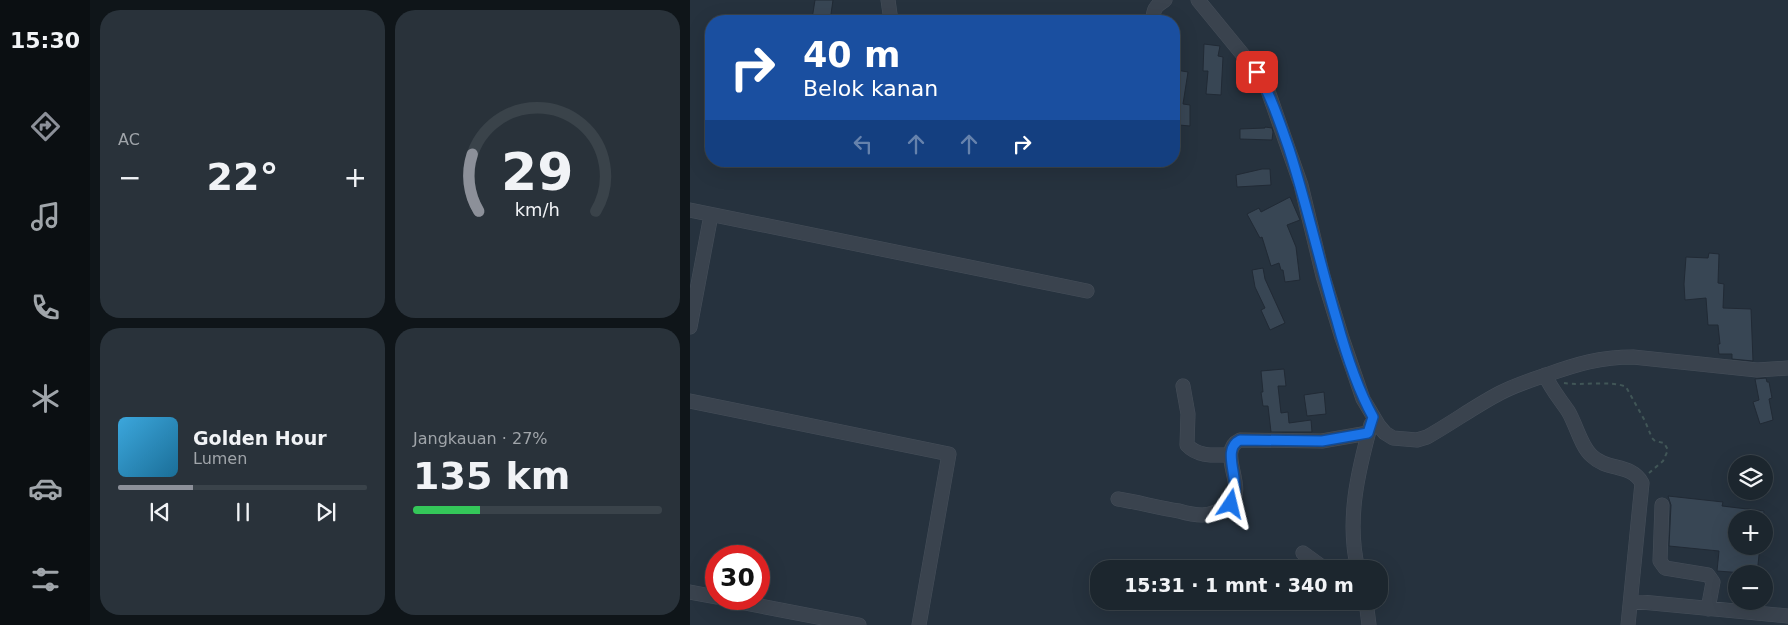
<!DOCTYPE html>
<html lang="id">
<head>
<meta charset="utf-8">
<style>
	body { margin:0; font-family:"DejaVu Sans",sans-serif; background:#29323a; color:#f1f3f6; height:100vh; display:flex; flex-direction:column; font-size:19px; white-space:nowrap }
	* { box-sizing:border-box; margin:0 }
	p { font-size:16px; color:#a0a5aa }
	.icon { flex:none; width:28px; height:28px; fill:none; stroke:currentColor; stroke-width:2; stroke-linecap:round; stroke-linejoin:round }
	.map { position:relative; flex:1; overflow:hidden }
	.drawer { display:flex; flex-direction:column; gap:10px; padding:10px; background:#0f1519; width:600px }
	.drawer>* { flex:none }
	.banner { position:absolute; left:15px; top:15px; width:475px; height:152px; border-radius:20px; box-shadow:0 5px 20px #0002,0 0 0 1px #3a434a; background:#1a4fa0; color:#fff; overflow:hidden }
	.controls { position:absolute; left:1038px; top:455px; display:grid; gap:10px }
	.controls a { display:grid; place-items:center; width:45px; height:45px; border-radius:50%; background:#1c262e; box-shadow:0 5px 20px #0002,0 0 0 1px #3a434a; font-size:25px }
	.speed { position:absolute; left:15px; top:545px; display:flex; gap:10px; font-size:25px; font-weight:700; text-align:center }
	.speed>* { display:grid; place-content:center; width:65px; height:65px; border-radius:50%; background:#1c262e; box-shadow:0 5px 20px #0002,0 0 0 1px #3a434a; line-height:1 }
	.speed .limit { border:8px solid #d22; background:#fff; color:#111 }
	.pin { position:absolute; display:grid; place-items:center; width:42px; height:42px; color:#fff; margin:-21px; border-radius:10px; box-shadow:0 2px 8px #0006 }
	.me { position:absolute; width:55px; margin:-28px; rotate:10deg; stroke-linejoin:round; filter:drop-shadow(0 0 4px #0008) }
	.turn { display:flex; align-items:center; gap:18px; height:105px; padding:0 15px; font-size:22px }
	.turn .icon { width:65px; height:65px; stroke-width:2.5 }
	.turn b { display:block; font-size:35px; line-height:42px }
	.lanes { display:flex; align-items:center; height:48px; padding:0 15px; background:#0003; justify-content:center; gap:25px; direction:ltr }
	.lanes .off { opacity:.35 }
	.big { font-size:38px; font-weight:700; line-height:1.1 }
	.drawer .widget { flex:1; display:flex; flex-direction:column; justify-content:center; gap:8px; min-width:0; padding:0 18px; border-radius:20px; background:#29323a }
	.drawer .dial { align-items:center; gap:0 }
	.dial svg { height:130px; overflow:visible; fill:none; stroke:#3a434a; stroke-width:7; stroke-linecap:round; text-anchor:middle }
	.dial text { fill:#f1f3f6; stroke:none }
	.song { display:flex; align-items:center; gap:15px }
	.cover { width:60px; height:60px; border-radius:8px; background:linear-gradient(135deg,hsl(200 70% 55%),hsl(200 70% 35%)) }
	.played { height:5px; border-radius:2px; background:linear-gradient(90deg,#8c9099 30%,#3a434a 30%) }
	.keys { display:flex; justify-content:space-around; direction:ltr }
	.heat { display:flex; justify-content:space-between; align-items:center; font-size:28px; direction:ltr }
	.charge { height:8px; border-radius:4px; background:linear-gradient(90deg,#34c759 27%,#3a434a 0) }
	.drawer .tiles { flex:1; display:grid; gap:10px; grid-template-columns:repeat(2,1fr) }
	.trip { position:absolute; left:400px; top:560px; width:298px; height:50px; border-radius:20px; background:#1c262e; box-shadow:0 5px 20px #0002,0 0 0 1px #3a434a; font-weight:700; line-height:50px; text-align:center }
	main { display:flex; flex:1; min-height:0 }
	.tabs { display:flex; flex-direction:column; width:90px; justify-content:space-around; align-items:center; background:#0b0f12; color:#a0a5aa }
	.tabs .icon { width:35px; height:35px }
	.tabs .current { color:#8c9099 }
	.tabs b { font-size:22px; color:#f1f3f6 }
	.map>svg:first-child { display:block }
</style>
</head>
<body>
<main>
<nav class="tabs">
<b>15:30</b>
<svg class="icon current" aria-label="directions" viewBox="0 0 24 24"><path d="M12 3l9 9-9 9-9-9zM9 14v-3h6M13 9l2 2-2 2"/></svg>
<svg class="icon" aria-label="music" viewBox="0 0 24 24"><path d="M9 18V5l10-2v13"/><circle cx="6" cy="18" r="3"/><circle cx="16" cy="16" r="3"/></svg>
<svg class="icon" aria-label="phone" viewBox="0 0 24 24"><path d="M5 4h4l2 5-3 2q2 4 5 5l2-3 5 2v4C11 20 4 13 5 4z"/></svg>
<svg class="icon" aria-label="climate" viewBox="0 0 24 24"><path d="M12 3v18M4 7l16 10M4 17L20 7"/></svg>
<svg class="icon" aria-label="car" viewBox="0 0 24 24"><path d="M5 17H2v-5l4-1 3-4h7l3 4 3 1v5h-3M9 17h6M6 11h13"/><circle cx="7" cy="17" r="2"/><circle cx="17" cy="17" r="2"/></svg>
<svg class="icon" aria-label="filters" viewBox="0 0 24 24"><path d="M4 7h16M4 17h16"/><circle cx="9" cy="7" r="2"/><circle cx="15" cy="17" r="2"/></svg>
</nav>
<section class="drawer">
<div class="tiles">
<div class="widget"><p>AC</p>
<div class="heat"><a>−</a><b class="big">22°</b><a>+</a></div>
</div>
<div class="widget dial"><svg viewBox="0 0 100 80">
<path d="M14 69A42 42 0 1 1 86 69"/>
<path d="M14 69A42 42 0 0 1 10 34" stroke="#8c9099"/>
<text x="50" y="56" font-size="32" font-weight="700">29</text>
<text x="50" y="72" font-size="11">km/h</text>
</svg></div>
<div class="widget">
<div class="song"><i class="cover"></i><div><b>Golden Hour</b><p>Lumen</p></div></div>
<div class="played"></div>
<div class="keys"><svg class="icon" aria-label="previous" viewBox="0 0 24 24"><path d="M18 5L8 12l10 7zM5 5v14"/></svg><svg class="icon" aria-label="pause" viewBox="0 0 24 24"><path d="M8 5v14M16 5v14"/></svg><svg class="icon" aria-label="next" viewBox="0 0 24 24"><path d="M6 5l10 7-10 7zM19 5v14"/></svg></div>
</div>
<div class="widget"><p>Jangkauan · 27%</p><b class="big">135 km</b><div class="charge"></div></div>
</div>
</section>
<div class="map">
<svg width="1098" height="625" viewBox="0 0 1098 625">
	<rect width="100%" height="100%" fill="#26323e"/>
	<path fill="#384654" stroke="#212a35" d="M125,0H143L140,21L122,19Z
		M514,44L530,46L528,56L533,57L531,95L516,94L518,71H513Z
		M486,70L498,72L493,104L500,105V126L489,125V129H484V82Z
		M549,76L559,77L558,89L547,88Z
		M575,127L582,128L583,132L582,140L550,139V129L575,128Z
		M572,169H580L581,185L547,187L546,175Z
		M600,197L610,220L597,225L606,247L610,280L595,282L593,270H591L589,263L581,266L572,237L570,238L557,214L569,208L571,212Z
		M1019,253L1029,254L1028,283L1034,284L1033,308L1061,309L1063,361L1042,359V354H1029L1028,344H1030L1028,325H1018L1016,298L995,300L994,284L996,257L1018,258Z
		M573,268L575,279L595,323L580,330L571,310L575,308L565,287L562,270Z
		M594,369L596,386H588L591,413L598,412L599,423L621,420L622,432H581L578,406H573L571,392H573L571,371Z
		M1076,378L1077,382H1079L1082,398L1079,399L1083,420L1070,424L1063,402L1069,400L1065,379Z
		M634,392L636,414L617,416L614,395Z
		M978,496L1033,502L1032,506L1074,511L1073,519H1046V546H1070L1067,574L1027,571L1029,551L979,546L981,505Z"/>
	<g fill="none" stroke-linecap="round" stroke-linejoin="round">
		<g stroke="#464f5a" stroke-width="15">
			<path id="minor" d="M198,0L201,21
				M508,0L567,72L577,88L611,185L633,276L652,338L673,399L689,426L695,433L703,438L727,440L737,437C762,423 785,406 810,393C825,385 841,380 856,375C887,364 910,357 943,357L1067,370L1098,368
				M463,21C463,10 465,6 475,0
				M0,210L397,291
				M0,327L21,215
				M855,375C861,389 870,399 878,411C886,424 891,447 902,456C917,471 941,463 952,483L938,625
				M493,386L498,414L497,445C508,457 524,455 540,455
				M0,401L259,454L229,625
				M428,499C448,502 468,508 489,511C496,513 504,515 512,515C521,515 533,510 540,504C558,488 526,451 550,440L632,441L678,433
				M972,505L970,561L975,568L1018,575L1023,582L1018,609
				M613,553L635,569
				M642,569L667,564
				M668,569C656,521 668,471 681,424
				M0,592L26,597
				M34,599L169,625
				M676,601L679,625
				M941,601L1098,616"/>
		</g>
		<path stroke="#415657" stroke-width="2" stroke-dasharray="4 4" stroke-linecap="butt" d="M874,383C890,386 923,380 936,387L955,421L962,438L965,441L974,443L978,450L973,461L959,473"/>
		<use href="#minor" stroke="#3a434e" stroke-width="14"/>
	</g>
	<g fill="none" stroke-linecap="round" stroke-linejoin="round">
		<g stroke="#114b97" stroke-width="12">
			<path id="route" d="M541,504C554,484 529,450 550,440L632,441L678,433L683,417C666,386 656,354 647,321C630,264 617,205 599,149C590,123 581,96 567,72"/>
		</g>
		<use href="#route" stroke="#1a73e8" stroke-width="9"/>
	</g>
</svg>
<div class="controls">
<a><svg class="icon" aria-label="layers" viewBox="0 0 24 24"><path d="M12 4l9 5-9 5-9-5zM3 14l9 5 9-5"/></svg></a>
<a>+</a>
<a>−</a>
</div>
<div class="speed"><div class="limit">30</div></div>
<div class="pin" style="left:567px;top:72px;background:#d93025"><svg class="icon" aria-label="arrive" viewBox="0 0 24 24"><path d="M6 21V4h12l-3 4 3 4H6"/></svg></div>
<svg class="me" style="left:541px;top:504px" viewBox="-20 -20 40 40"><path d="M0-17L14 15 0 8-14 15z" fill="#1a73e8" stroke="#fff" stroke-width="4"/></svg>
<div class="trip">15:31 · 1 mnt · 340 m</div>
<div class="banner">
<div class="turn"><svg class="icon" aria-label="right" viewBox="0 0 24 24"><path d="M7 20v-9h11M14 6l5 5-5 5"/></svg><div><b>40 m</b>Belok kanan</div></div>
<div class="lanes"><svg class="icon off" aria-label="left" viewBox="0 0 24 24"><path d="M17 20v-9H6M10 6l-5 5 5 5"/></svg><svg class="icon off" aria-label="ahead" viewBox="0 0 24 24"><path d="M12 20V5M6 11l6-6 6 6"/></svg><svg class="icon off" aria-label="ahead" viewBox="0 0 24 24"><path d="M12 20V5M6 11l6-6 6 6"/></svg><svg class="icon" aria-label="right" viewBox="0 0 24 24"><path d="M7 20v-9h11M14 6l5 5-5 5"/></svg></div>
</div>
</div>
</main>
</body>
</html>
